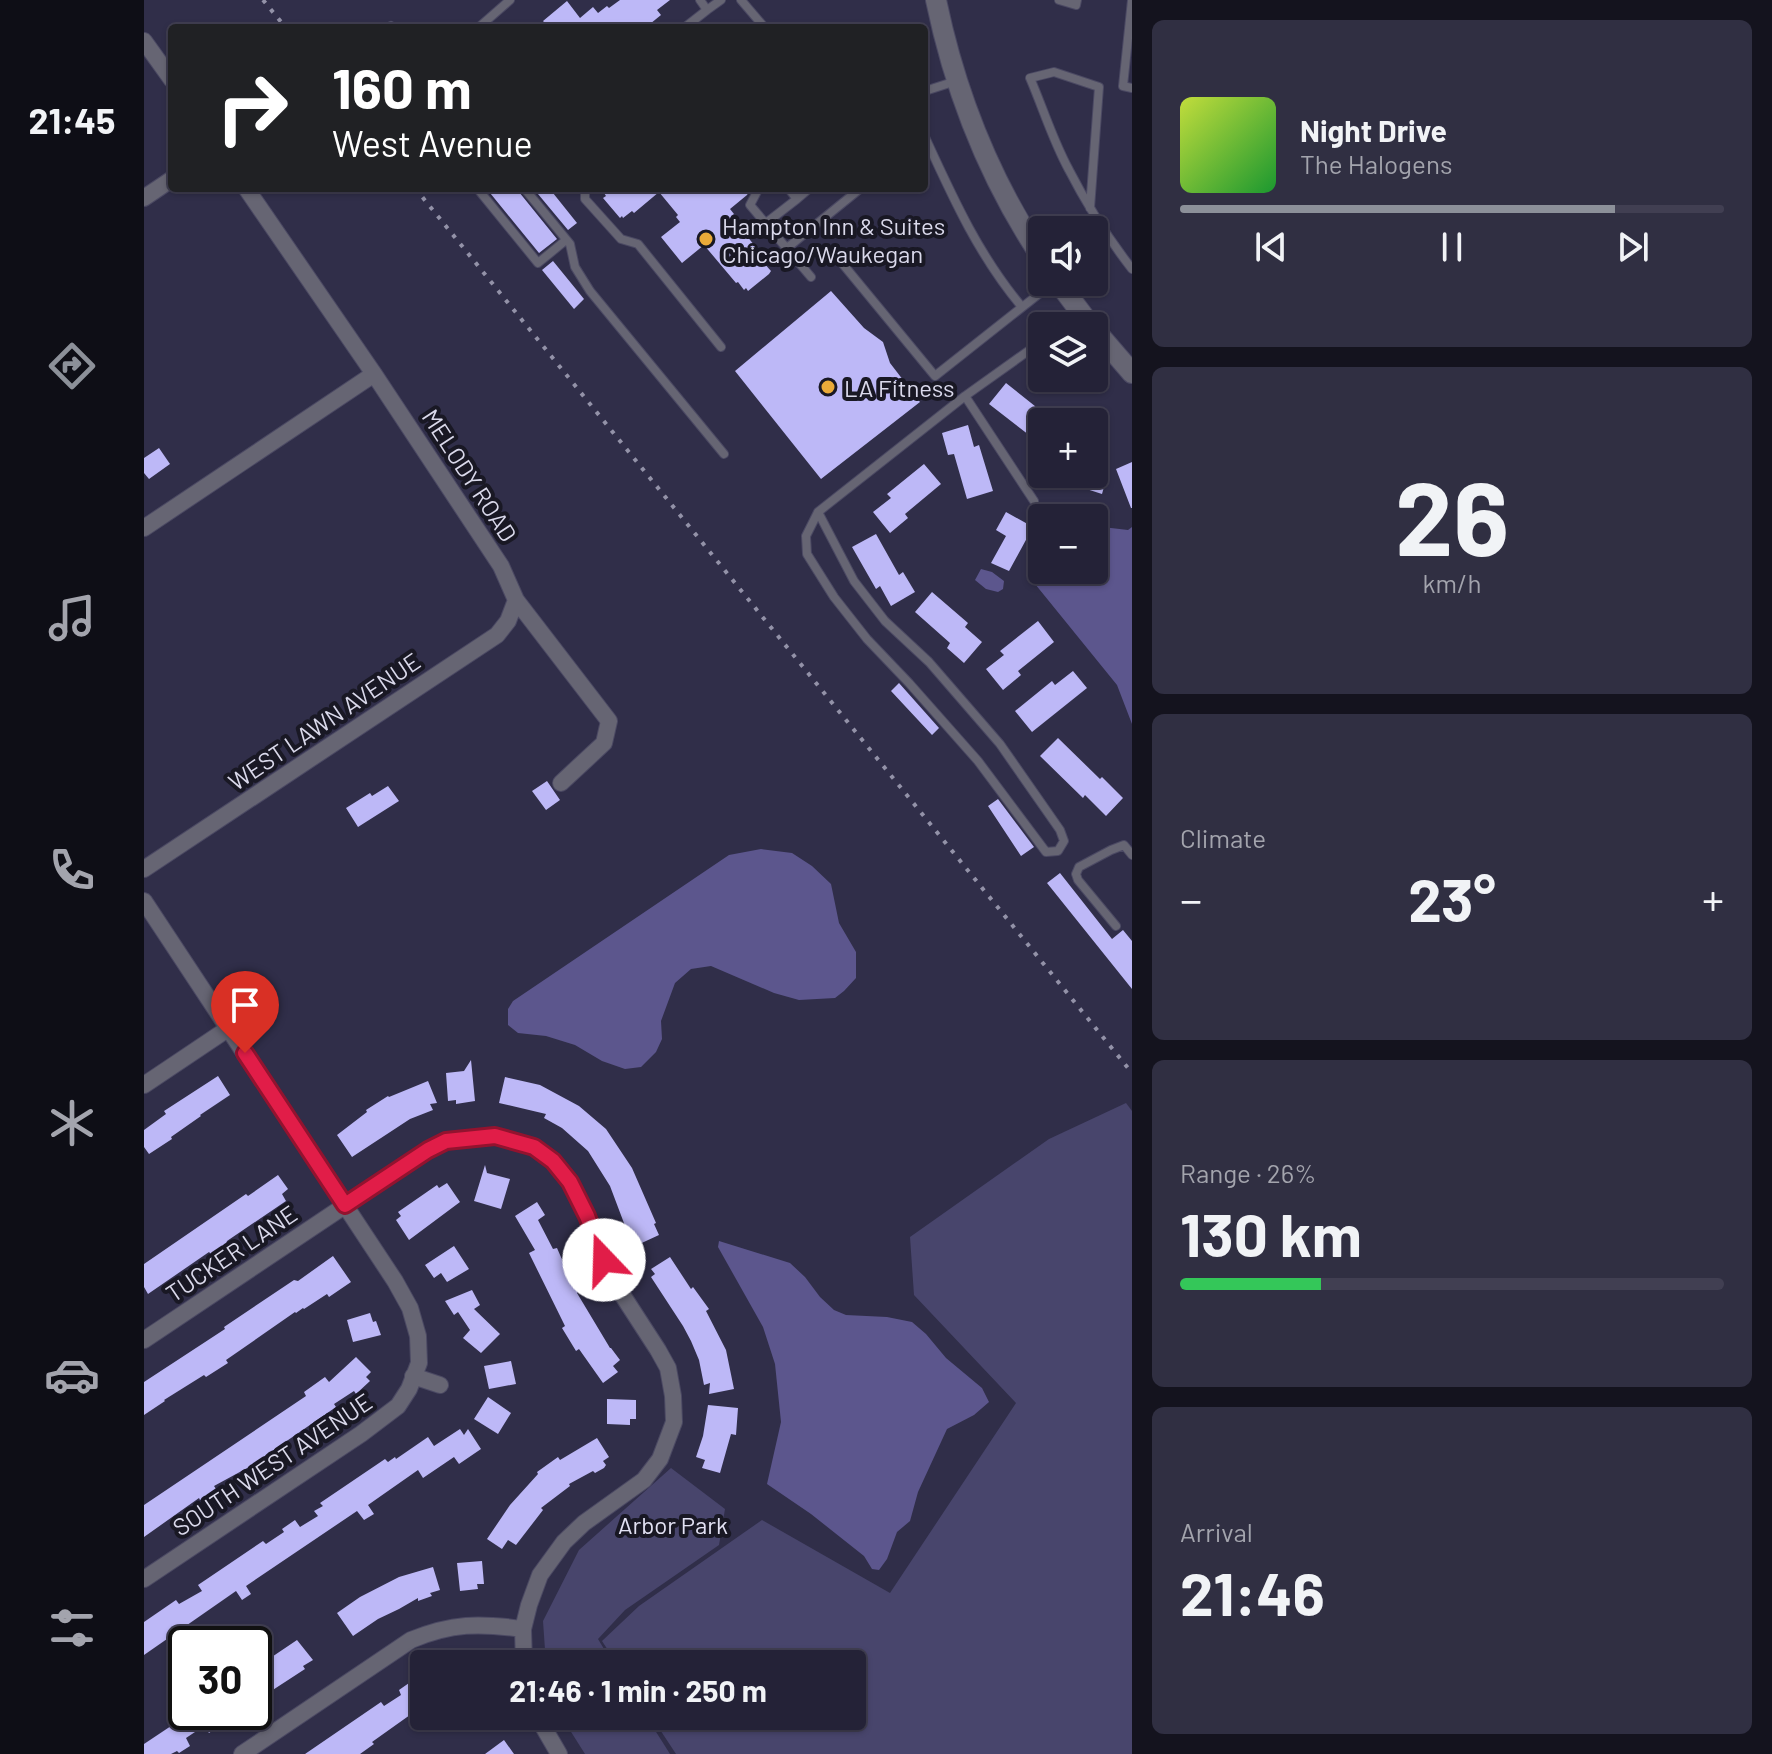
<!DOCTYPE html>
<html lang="en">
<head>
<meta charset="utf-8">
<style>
	body { margin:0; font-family:Barlow,sans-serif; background:#302f42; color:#f1f3f6; height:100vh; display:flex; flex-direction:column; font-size:30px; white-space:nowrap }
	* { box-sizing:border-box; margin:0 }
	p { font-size:26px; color:#a3a4ad }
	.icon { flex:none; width:44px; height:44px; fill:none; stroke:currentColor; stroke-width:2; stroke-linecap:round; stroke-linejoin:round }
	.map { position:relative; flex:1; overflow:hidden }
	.sheet { display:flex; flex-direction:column; gap:20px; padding:20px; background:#14131e; width:640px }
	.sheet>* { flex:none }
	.top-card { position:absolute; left:24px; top:24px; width:760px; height:168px; border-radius:8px; box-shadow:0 2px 6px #0004,0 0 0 2px #413f52; background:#202124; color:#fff; overflow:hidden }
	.controls { position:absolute; left:884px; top:216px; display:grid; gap:16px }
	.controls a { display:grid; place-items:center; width:80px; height:80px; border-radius:8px; background:#242237; box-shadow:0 2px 6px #0004,0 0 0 2px #413f52; font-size:40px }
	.speed { position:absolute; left:24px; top:1626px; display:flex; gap:16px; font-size:40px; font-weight:700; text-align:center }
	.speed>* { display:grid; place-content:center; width:104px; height:104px; border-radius:50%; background:#242237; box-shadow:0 2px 6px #0004,0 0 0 2px #413f52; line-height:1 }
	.speed .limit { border:4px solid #111; border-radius:12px; background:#fff; color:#111 }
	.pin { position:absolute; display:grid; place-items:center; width:68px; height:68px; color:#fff; margin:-82px -34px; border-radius:50% 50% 50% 0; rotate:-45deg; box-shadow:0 0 8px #0007 }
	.pin .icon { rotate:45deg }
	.me { position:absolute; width:88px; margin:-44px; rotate:339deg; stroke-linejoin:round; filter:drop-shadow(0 0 6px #0008) }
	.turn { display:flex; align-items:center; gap:28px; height:168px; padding:0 32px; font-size:36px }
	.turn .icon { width:104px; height:104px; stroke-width:2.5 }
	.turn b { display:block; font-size:56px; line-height:68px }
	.big { font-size:60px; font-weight:700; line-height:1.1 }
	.sheet .widget { flex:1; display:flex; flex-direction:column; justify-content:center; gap:12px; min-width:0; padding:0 28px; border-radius:12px; background:#302f42 }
	.sheet .dial { align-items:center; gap:0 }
	.dial b { font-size:104px; line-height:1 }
	.song { display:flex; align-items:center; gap:24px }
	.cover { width:96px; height:96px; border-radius:12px; background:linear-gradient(135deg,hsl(70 70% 55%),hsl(130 70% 35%)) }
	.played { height:8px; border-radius:4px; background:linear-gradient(90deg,#8c9099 80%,#413f52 80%) }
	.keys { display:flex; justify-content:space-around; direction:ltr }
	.heat { display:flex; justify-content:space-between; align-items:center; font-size:44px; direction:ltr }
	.charge { height:12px; border-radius:6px; background:linear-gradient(90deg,#34c759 26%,#413f52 0) }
	.trip { position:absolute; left:266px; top:1650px; width:456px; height:80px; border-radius:8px; background:#242237; box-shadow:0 2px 6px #0004,0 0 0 2px #413f52; font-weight:700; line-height:80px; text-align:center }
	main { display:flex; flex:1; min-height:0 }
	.tabs { display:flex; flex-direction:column; width:144px; justify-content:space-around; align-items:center; background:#0e0e16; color:#a3a4ad }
	.tabs .icon { width:56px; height:56px }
	.tabs .active { color:#8c9099 }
	.tabs b { font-size:36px; color:#f1f3f6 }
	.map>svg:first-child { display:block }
</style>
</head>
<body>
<main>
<nav class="tabs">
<b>21:45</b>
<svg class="icon active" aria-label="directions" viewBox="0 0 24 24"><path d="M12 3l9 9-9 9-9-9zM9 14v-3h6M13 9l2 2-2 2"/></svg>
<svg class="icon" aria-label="music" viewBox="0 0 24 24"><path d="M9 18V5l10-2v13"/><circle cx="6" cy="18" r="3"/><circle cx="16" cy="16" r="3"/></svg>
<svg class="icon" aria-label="phone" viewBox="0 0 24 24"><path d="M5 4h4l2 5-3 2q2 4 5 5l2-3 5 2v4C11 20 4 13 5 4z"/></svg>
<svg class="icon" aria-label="climate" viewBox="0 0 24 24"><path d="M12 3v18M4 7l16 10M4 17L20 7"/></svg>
<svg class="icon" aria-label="car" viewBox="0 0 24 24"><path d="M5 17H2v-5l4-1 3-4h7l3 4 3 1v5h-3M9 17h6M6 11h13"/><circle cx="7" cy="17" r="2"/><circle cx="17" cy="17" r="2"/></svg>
<svg class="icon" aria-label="filters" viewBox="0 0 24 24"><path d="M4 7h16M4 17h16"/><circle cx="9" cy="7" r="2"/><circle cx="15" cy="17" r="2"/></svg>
</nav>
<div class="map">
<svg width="988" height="1754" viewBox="0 0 988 1754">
	<rect width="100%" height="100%" fill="#302e49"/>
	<path fill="#48456c" d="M982,1103L988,1111V1754H532L507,1716H708V1664H473L458,1641L495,1606L618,1520L746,1593L872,1403L770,1295L766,1237L905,1139Z
		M527,1468L581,1509L575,1545L481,1610L454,1639L469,1664H402L399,1621L435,1550Z
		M417,1716H502L526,1754H441Z"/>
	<path fill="#5c568d" d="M950,526L984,530L988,527V724L973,685L887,579L898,548V570H950Z
		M837,569L848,572L860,581L859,589L854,592L842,589L831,580Z
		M617,849L648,853L668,866L687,884L695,923L712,952V978L700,991L691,998L655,1000L630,993L567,966L547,969L531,983L517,1021L518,1039L512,1052L497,1067L481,1069L458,1061L431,1045L402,1036L374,1033L364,1025V1009L369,1001L585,855Z
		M575,1241L646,1263L661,1277L676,1297L690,1310L702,1315L743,1317L768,1322L782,1334L802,1358L838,1388L845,1402L830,1415L803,1429L774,1492L766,1521L753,1532L743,1559L735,1570L728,1569L720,1556L667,1514L623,1484L637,1422L631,1364L619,1327L574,1247Z"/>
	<path fill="#bdb8f7" d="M476,0H526L513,10L517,15L501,28H405L399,21L423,1L436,18L449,7L454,13L463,6L465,8Z
		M342,188H373L375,192L413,239L395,253Z
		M389,188H405L433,223L424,230Z
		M466,188H607L603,195L586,209L590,214L587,216L622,260L619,262L627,271L625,274L604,291L602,288L600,290L594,282L592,283L560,245L538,263L517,237L536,222L532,217L534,215L515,192L490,213L488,211L479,218L478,216L476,218L459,198L462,196L460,193Z
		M409,261L440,299L430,309L398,270Z
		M687,291L720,328L739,342L746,363L776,402L677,479L591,371Z
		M862,383L911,422H898V445L845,404Z
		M824,425L830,447L835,445L849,491L823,499L810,454L804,455L798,433Z
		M15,448L26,464L5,479L0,473V458Z
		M988,462V508H987L972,469Z
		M780,464L797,484L761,514L764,518L746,533L729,512L747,498L743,494Z
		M950,464L965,469L958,494L902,476L903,474H950Z
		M862,512L889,527L865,571L847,563L862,536L852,530Z
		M732,534L755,575L759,572L771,592L747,606L736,586L732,589L708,547Z
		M788,592L824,623L821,627L838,642L820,663L803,648L806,643L771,612Z
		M894,621L910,642L874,671L877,675L859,690L842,669L860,655L856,651Z
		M929,671L943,688L888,732L871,711L908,681L911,685Z
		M755,683L795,728L788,735L747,691Z
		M914,738L956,779L958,777L979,798L962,816L941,795L939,798L896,756Z
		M403,781L416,800L402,810L388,791Z
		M244,786L255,801L214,827L202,808L226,793L228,796Z
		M854,799L890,847L877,856L844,806Z
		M916,873L968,939L979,930L988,941V989L903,883Z
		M327,1060L331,1101L312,1104V1100L304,1101L302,1073L320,1071Z
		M74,1076L86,1095L56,1115L57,1116L27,1137L28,1139L5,1154L0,1147V1130L22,1114L20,1111Z
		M361,1077L396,1085L435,1106L462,1129L488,1168L512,1223L510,1224L515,1235L489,1247L466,1186L444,1151L418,1128L400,1118L402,1114L355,1103Z
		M284,1081L293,1103L286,1104L289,1110L266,1119L208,1157L193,1135L223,1112L222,1110L244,1096L245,1097Z
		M341,1165L343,1173L366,1179L357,1209L330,1201Z
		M134,1175L144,1189L138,1194L142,1201L83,1241L82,1244L67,1254L65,1252L4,1294L0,1287V1264L102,1194L104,1196Z
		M303,1183L316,1202L265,1240L252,1220L257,1216L254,1212L293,1185L295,1188Z
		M393,1202L401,1215L394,1220L409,1249L413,1248L420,1264L435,1291L433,1293L466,1348H467L476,1360L469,1366L474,1372L459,1383L435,1349L432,1351L418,1328L421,1326L385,1253L391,1250L371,1216Z
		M310,1246L325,1269L303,1282L297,1273L290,1278L281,1265Z
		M189,1256L207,1282L185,1297L183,1294L160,1309L159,1308L152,1313L151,1312L82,1360L84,1363L62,1377L60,1375L20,1400L21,1401L0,1415V1382L81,1329L80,1327L150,1280L154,1281Z
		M526,1257L547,1289L549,1287L565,1309L562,1311L582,1350L590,1389L565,1394L566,1383L560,1385L555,1360L547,1341L539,1326L507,1277L511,1274L507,1269Z
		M328,1290L336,1305L330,1309L356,1334L337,1353L319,1338L326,1330L314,1312L310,1315L301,1301Z
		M226,1313L229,1322L232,1321L237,1335L209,1342L203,1320Z
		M212,1357L227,1372L222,1377L226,1381L212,1394L210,1391L190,1404L192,1407L105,1467L70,1486L72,1489L56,1500L55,1498L0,1537V1505L162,1396L160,1392L181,1377L185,1382Z
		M367,1361L372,1384L345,1389L340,1366Z
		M344,1397L367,1413L354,1434L330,1419Z
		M463,1399L492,1400V1419H486V1425L463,1424Z
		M564,1405L594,1408L592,1435L587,1434L576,1473L558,1468L561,1460L552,1457L559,1436Z
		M316,1429L320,1435L324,1429L337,1449L315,1464L310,1457L279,1478L274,1470L224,1505L230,1514L220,1520L213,1511L102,1586L107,1594L98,1600L92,1591L0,1655V1622L32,1600L35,1604L58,1591L54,1585L119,1541L122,1544L140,1532L138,1529L151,1520L156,1527L174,1516L170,1511L179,1506L176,1503L241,1459L244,1462L251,1457L252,1459L284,1437L290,1446Z
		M453,1438L465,1457L459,1461L462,1465L460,1468L451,1473L449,1471L425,1484L426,1486L397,1508L399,1510L372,1545L364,1540L358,1549L343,1539L366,1505L394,1474L393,1472L414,1457L416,1460Z
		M338,1561L340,1584H333L334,1589L316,1591L313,1563Z
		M289,1567L296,1590L286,1593L288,1596L274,1601V1598L255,1609L234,1619L209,1636L193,1613L216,1597L255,1577Z
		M153,1640L169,1660L159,1666L161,1669L118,1697L110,1686V1669Z
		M265,1683L272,1690L280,1685V1705L228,1742L230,1744L216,1754H161L237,1702L240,1706L257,1695L255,1690Z
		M48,1712H95L65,1733L60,1726L42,1738L46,1746L35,1753L33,1751L27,1754H0V1744Z
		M360,1740L370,1754H341Z"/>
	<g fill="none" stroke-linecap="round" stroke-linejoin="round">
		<g stroke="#4b4963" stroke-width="10">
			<path id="service" d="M597,0L621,28
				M915,0L932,5L933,0
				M988,0L979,86L988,88
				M563,10L577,0
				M244,28L247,26L249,28
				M334,28L366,0
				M540,28L563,10L556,0
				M780,93L784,90L812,81
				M780,138L781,137C809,198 835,256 878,307
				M333,188L394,263L422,240
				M380,188L426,244L431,267L446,291L580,454
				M441,188V199L477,239L494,244L577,347
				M615,188L606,205L667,277
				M644,188L653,199L666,188
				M946,208L955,87L910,72L886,78C899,108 909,141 925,170C943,205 964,238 988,269
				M622,223L653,199
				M643,248L717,188
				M693,257L791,376L910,282
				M821,396L890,501
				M674,512L710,581L741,621L785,662L856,744L916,830L920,841L914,851L902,852L834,761L765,683L723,639L690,597L663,554L662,536L674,512L821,396L887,349L898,344
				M972,926L934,880L932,874L935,867L967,850L980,845L988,855"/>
		</g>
		<g stroke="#4b4963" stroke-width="18">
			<path id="minor" d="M0,41L28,80
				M102,188L230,374L357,566L372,600L465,721L460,743L417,783
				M0,198L28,179
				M0,528L230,374
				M0,869L353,635L364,621L372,600
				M0,901L251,1281L266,1308L274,1336L275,1363L265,1389L254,1406L217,1434L0,1579
				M0,1085L85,1028
				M0,1340L284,1150L302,1141L351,1136L390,1147L409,1161L426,1182L443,1216L468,1279L514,1350L524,1368L529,1396L530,1422L516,1459L500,1480L440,1523L420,1542L396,1575L385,1605L379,1629L380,1664
				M269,1376L296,1385
				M393,1716L415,1754
				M98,1754L267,1640C308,1623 335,1623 379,1629"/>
		</g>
		<g stroke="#4b4963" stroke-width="22">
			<path id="tertiary" d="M792,0C811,92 846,180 898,258
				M914,282L947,326
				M950,329L988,373"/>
		</g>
		<use href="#service" stroke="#666573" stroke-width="8"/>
		<use href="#minor" stroke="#666573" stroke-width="16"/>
		<use href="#tertiary" stroke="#666573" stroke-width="20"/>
		<path stroke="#9392a8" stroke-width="4" stroke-dasharray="4 8" stroke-linecap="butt" d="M119,0L142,28
			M271,188L988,1073"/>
	</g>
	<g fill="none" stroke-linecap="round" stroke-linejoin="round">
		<g stroke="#92132f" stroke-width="20">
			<path id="route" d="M101,1053L201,1205L284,1150L302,1141L351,1136L390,1147L409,1161L426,1182L443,1216L460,1260"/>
		</g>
		<use href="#route" stroke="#e11d48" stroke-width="14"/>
	</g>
	<g fill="#eaaa39" stroke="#191824" stroke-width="3">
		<circle cx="562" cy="239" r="8"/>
		<circle cx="684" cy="387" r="8"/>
	</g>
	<g text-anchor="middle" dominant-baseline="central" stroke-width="8" stroke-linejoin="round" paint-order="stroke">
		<g font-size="24" fill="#dad9eb" stroke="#191824" text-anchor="start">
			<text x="578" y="225">Hampton Inn &amp; Suites<tspan x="578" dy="28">Chicago/Waukegan</tspan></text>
			<text x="700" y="387">LA Fitness</text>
		</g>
		<g font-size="24" fill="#dad9eb" stroke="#191824">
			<text transform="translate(326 475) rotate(57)">MELODY ROAD</text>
			<text transform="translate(180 721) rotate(-34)">WEST LAWN AVENUE</text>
			<text transform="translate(87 1253) rotate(-34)">TUCKER LANE</text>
			<text transform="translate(128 1464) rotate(-34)">SOUTH WEST AVENUE</text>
		</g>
		<g font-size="24" fill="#e2e1f3" stroke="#191824">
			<text x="529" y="1524">Arbor Park</text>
		</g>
	</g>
</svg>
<div class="controls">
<a><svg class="icon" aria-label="sound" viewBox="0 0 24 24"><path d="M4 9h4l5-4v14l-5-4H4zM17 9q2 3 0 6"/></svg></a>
<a><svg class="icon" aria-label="layers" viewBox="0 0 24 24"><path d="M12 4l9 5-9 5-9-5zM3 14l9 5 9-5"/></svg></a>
<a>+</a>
<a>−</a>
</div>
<div class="speed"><div class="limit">30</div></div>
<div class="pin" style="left:101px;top:1053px;background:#d93025"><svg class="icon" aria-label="arrive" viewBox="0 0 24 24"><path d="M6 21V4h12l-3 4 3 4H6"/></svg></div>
<svg class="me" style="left:460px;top:1260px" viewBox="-20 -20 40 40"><circle r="19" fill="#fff"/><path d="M0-13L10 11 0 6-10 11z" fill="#e11d48"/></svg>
<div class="trip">21:46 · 1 min · 250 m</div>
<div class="top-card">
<div class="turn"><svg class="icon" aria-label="right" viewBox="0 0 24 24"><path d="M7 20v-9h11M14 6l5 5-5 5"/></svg><div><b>160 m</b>West Avenue</div></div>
</div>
</div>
<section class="sheet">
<div class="widget">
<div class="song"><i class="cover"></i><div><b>Night Drive</b><p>The Halogens</p></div></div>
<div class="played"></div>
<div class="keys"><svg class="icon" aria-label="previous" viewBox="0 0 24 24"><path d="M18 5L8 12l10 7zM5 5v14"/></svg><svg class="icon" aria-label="pause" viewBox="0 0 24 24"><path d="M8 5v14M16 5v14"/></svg><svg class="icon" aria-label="next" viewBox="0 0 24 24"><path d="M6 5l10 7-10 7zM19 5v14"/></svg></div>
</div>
<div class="widget dial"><b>26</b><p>km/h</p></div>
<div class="widget"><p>Climate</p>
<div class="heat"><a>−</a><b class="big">23°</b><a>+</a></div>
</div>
<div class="widget"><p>Range · 26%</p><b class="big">130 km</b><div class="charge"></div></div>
<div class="widget"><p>Arrival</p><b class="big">21:46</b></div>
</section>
</main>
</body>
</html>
